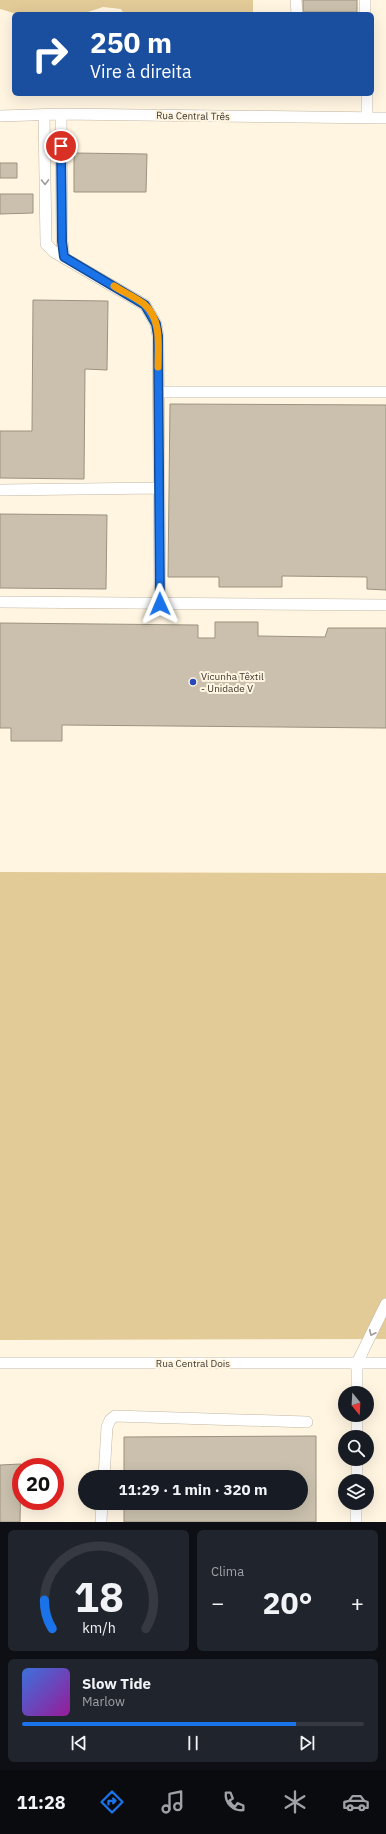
<!DOCTYPE html>
<html lang="pt">
<head>
<meta charset="utf-8">
<style>
	body { margin:0; font-family:"IBM Plex Sans",sans-serif; background:#20242c; color:#f1f3f6; height:100vh; display:flex; flex-direction:column; font-size:15px; white-space:nowrap }
	* { box-sizing:border-box; margin:0 }
	p { font-size:13px; color:#9ea1a6 }
	.icon { flex:none; width:22px; height:22px; fill:none; stroke:currentColor; stroke-width:2; stroke-linecap:round; stroke-linejoin:round }
	.map { position:relative; height:1522px; overflow:hidden }
	.side { display:flex; flex-direction:column; gap:8px; padding:8px; background:#0d0f14; flex:1 }
	.side>* { flex:none }
	.guide { position:absolute; left:12px; top:12px; width:362px; height:84px; border-radius:6px; box-shadow:0 4px 16px #0002; background:#1a4fa0; color:#fff; overflow:hidden }
	.needle { width:26px; rotate:162deg }
	.controls { position:absolute; left:338px; top:1386px; display:grid; gap:8px }
	.controls a { display:grid; place-items:center; width:36px; height:36px; border-radius:50%; background:#171b24; box-shadow:0 4px 16px #0002; font-size:20px }
	.speed { position:absolute; left:12px; top:1458px; display:flex; gap:8px; font-size:20px; font-weight:700; text-align:center }
	.speed>* { display:grid; place-content:center; width:52px; height:52px; border-radius:50%; background:#171b24; box-shadow:0 4px 16px #0002; line-height:1 }
	.speed .limit { border:6px solid #d22; background:#fff; color:#111 }
	.pin { position:absolute; display:grid; place-items:center; width:34px; height:34px; color:#fff; margin:-17px; border:2px solid #fff; border-radius:50%; box-shadow:0 1px 4px #0007 }
	.me { position:absolute; width:44px; margin:-22px; rotate:359deg; stroke-linejoin:round; filter:drop-shadow(0 0 3px #0008) }
	.turn { display:flex; align-items:center; gap:14px; height:84px; padding:0 12px; font-size:18px }
	.turn .icon { width:52px; height:52px; stroke-width:2.5 }
	.turn b { display:block; font-size:28px; line-height:34px }
	.big { font-size:30px; font-weight:700; line-height:1.1 }
	.side .card { flex:1; display:flex; flex-direction:column; justify-content:center; gap:6px; min-width:0; padding:0 14px; border-radius:6px; background:#20242c }
	.side .dial { align-items:center; gap:0 }
	.dial svg { height:104px; overflow:visible; fill:none; stroke:#363941; stroke-width:7; stroke-linecap:round; text-anchor:middle }
	.dial text { fill:#f1f3f6; stroke:none }
	.song { display:flex; align-items:center; gap:12px }
	.cover { width:48px; height:48px; border-radius:6px; background:linear-gradient(135deg,hsl(220 70% 55%),hsl(300 70% 35%)) }
	.played { height:4px; border-radius:2px; background:linear-gradient(90deg,#1a73e8 80%,#363941 80%) }
	.keys { display:flex; justify-content:space-around; direction:ltr }
	.heat { display:flex; justify-content:space-between; align-items:center; font-size:22px; direction:ltr }
	.side .tiles { flex:1; display:grid; gap:8px; grid-template-columns:1fr 1fr }
	.card:last-child { grid-column:span 2 }
	.trip { position:absolute; left:78px; top:1470px; width:230px; height:40px; border-radius:20px; background:#171b24; box-shadow:0 4px 16px #0002; font-weight:700; line-height:40px; text-align:center }
	.dock { display:flex; height:64px; justify-content:space-around; align-items:center; background:#090b0e; color:#9ea1a6 }
	.dock .icon { width:28px; height:28px }
	.dock .on { color:#1a73e8 }
	.dock b { font-size:18px; color:#f1f3f6 }
	.map>svg:first-child { display:block }
</style>
</head>
<body>
<div class="map">
<svg width="386" height="1522" viewBox="0 0 386 1522">
	<rect width="100%" height="100%" fill="#fff5e1"/>
	<path fill="#e3cb98" d="M0,0H253V14H124L121,9L103,7L82,14H17L0,9Z
		M0,872L386,873V1339L0,1340Z"/>
	<path fill="#cac0ad" stroke="#9b927f" d="M303,0H357V12H303Z
		M74,153L147,154L146,192H74Z
		M0,163H17V178H0Z
		M0,194H33V213L0,214Z
		M33,300L108,301L107,370L85,369L84,479L0,478V431H32Z
		M170,404L386,405V590L367,589V577L282,576V587H219V577H168Z
		M0,514L107,515L106,589L0,588Z
		M215,622H258V636L325,637L328,628H386V728L62,725V741H11V728H0V623L198,625V638H215Z
		M316,1436V1522H124V1503H301V1477H124V1437Z
		M21,1464L20,1522H0V1465Z"/>
	<g fill="none" stroke-linecap="round" stroke-linejoin="round">
		<g stroke="#c1b7a4" stroke-width="12">
			<path id="minor" d="M296,0L297,14
				M365,14V0
				M367,94V117
				M61,114L62,241L64,257
				M44,115L46,244L54,252L145,305L156,324L158,336L160,604
				M0,116L61,114L386,118
				M158,392H386
				M0,490L159,488
				M0,602L386,605
				M0,1363H386
				M357,1393V1363L386,1304
				M357,1437V1415
				M104,1477L107,1427L110,1420L115,1416L307,1422
				M357,1481V1459
				M101,1522L102,1503
				M356,1522V1503"/>
		</g>
		<use href="#minor" stroke="#fff" stroke-width="11"/>
	</g>
	<defs><path id="oneway-chevron" d="M-2-3.5L2.5 0L-2 3.5" fill="none" stroke-width="1.6" stroke-linecap="round" stroke-linejoin="round"/></defs>
	<g stroke="#9e9c98">
		<use href="#oneway-chevron" transform="translate(45 182) rotate(89)"/>
		<use href="#oneway-chevron" transform="translate(372 1333) rotate(116)"/>
	</g>
	<g fill="none" stroke-linecap="round" stroke-linejoin="round">
		<g stroke="#114b97" stroke-width="10">
			<path id="route" d="M61,146L62,241L64,257L145,305L156,324L158,336L160,604"/>
		</g>
		<use href="#route" stroke="#1a73e8" stroke-width="7"/>
		<path stroke="#f59e0b" stroke-width="7" d="M114,286C123,292 135,297 144,304C162,319 158,346 158,367"/>
	</g>
	<circle fill="#264ab9" stroke="#fff5e1" stroke-width="1.5" cx="193" cy="682" r="4"/>
	<g text-anchor="middle" dominant-baseline="central" stroke-width="4" stroke-linejoin="round" paint-order="stroke">
		<g font-size="10" fill="#3c3830" stroke="#fff5e1">
			<text transform="translate(193 116) rotate(1)">Rua Central Três</text>
			<text x="193" y="1363">Rua Central Dois</text>
		</g>
		<g font-size="10" fill="#3c3830" stroke="#fff5e1" text-anchor="start">
			<text x="201" y="676">Vicunha Têxtil<tspan x="201" dy="12">- Unidade V</tspan></text>
		</g>
	</g>
</svg>
<div class="controls">
<a><svg class="needle" viewBox="-14 -14 28 28"><path d="M0-13l5 13h-10z" fill="#e53935"/><path d="M0 13l5-13h-10z" fill="#9ea1a6"/></svg></a>
<a><svg class="icon" aria-label="search" viewBox="0 0 24 24"><circle cx="10" cy="10" r="6"/><path d="M15 15l6 6"/></svg></a>
<a><svg class="icon" aria-label="layers" viewBox="0 0 24 24"><path d="M12 4l9 5-9 5-9-5zM3 14l9 5 9-5"/></svg></a>
</div>
<div class="speed"><div class="limit">20</div></div>
<div class="pin" style="left:61px;top:146px;background:#d93025"><svg class="icon" aria-label="arrive" viewBox="0 0 24 24"><path d="M6 21V4h12l-3 4 3 4H6"/></svg></div>
<svg class="me" style="left:160px;top:604px" viewBox="-20 -20 40 40"><path d="M0-17L14 15 0 8-14 15z" fill="#1a73e8" stroke="#fff" stroke-width="4"/></svg>
<div class="trip">11:29 · 1 min · 320 m</div>
<div class="guide">
<div class="turn"><svg class="icon" aria-label="right" viewBox="0 0 24 24"><path d="M7 20v-9h11M14 6l5 5-5 5"/></svg><div><b>250 m</b>Vire à direita</div></div>
</div>
</div>
<section class="side">
<div class="tiles">
<div class="card dial"><svg viewBox="0 0 100 80">
<path d="M14 69A42 42 0 1 1 86 69"/>
<path d="M14 69A42 42 0 0 1 8 47" stroke="#1a73e8"/>
<text x="50" y="56" font-size="32" font-weight="700">18</text>
<text x="50" y="72" font-size="11">km/h</text>
</svg></div>
<div class="card"><p>Clima</p>
<div class="heat"><a>−</a><b class="big">20°</b><a>+</a></div>
</div>
<div class="card">
<div class="song"><i class="cover"></i><div><b>Slow Tide</b><p>Marlow</p></div></div>
<div class="played"></div>
<div class="keys"><svg class="icon" aria-label="previous" viewBox="0 0 24 24"><path d="M18 5L8 12l10 7zM5 5v14"/></svg><svg class="icon" aria-label="pause" viewBox="0 0 24 24"><path d="M8 5v14M16 5v14"/></svg><svg class="icon" aria-label="next" viewBox="0 0 24 24"><path d="M6 5l10 7-10 7zM19 5v14"/></svg></div>
</div>
</div>
</section>
<nav class="dock">
<b>11:28</b>
<svg class="icon on" aria-label="directions" viewBox="0 0 24 24"><path d="M12 3l9 9-9 9-9-9zM9 14v-3h6M13 9l2 2-2 2"/></svg>
<svg class="icon" aria-label="music" viewBox="0 0 24 24"><path d="M9 18V5l10-2v13"/><circle cx="6" cy="18" r="3"/><circle cx="16" cy="16" r="3"/></svg>
<svg class="icon" aria-label="phone" viewBox="0 0 24 24"><path d="M5 4h4l2 5-3 2q2 4 5 5l2-3 5 2v4C11 20 4 13 5 4z"/></svg>
<svg class="icon" aria-label="climate" viewBox="0 0 24 24"><path d="M12 3v18M4 7l16 10M4 17L20 7"/></svg>
<svg class="icon" aria-label="car" viewBox="0 0 24 24"><path d="M5 17H2v-5l4-1 3-4h7l3 4 3 1v5h-3M9 17h6M6 11h13"/><circle cx="7" cy="17" r="2"/><circle cx="17" cy="17" r="2"/></svg>
</nav>
</body>
</html>
